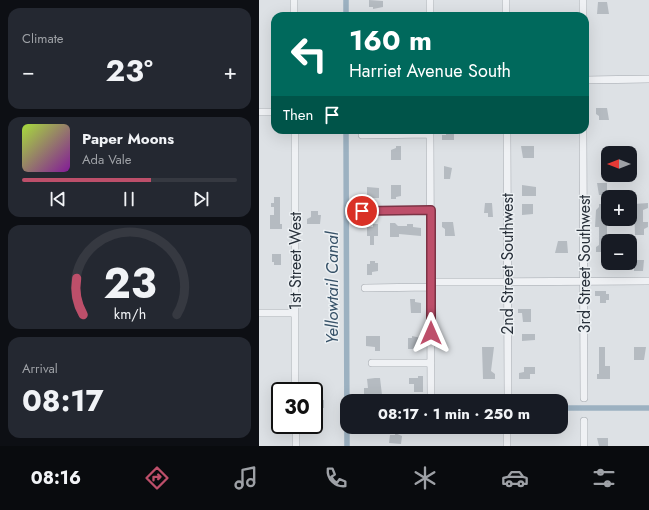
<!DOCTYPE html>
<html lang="en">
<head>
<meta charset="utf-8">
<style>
	body { margin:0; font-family:Jost,sans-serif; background:#242831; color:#f1f3f6; height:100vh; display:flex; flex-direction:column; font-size:15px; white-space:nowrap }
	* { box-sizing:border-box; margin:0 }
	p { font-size:13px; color:#9ea1a6 }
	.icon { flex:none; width:22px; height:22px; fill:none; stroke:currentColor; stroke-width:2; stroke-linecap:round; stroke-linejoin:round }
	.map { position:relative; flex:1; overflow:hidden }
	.panel { display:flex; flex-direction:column; gap:8px; padding:8px; background:#0d0f14; width:259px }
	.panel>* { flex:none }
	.top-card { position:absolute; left:12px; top:12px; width:318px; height:122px; border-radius:12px; box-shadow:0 4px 16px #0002; background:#00695c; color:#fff; overflow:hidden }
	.needle { width:26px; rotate:270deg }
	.fabs { position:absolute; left:342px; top:146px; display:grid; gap:8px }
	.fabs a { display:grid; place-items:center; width:36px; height:36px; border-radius:8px; background:#171b24; box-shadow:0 4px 16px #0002; font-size:20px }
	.speed { position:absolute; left:12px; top:382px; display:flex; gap:8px; font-size:20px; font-weight:700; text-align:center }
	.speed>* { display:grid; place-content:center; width:52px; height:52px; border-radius:50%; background:#171b24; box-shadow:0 4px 16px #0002; line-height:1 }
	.speed .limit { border:2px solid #111; border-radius:6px; background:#fff; color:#111 }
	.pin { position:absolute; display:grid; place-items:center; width:34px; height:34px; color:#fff; margin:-17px; border:2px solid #fff; border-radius:50%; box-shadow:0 1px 4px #0007 }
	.me { position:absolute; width:44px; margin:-22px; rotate:0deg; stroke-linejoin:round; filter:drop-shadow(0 0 3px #0008) }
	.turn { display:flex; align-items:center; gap:14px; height:84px; padding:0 12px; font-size:18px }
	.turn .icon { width:52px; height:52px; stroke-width:2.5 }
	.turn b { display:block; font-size:28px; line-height:34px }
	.then { display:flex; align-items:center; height:38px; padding:0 12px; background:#0003; gap:8px; font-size:15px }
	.big { font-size:30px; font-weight:700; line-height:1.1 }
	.panel .widget { flex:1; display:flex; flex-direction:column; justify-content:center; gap:6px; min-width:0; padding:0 14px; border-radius:12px; background:#242831 }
	.panel .dial { align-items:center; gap:0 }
	.dial svg { height:104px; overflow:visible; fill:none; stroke:#363941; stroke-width:7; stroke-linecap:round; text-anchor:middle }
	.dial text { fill:#f1f3f6; stroke:none }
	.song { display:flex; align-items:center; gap:12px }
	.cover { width:48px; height:48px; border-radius:6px; background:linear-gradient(135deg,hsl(80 70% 55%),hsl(290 70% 35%)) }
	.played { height:4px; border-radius:2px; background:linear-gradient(90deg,#bd4f6a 60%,#363941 60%) }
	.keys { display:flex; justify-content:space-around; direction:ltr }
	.heat { display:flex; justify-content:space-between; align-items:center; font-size:22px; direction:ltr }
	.trip { position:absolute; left:81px; top:394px; width:228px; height:40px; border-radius:12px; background:#171b24; box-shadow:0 4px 16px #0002; font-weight:700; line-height:40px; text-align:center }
	.dock { display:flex; height:64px; justify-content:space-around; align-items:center; background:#090b0e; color:#9ea1a6 }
	.dock .icon { width:28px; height:28px }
	.dock .active { color:#bd4f6a }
	.dock b { font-size:18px; color:#f1f3f6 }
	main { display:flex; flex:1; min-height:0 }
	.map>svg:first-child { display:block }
</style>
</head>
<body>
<main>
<section class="panel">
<div class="widget"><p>Climate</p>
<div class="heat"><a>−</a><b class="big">23°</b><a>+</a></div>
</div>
<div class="widget">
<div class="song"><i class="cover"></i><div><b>Paper Moons</b><p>Ada Vale</p></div></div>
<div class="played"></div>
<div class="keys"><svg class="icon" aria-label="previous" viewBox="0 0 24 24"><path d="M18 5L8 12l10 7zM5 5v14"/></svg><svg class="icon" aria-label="pause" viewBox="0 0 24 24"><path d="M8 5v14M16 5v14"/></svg><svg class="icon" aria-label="next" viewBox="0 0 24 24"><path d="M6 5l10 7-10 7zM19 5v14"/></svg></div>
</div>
<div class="widget dial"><svg viewBox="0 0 100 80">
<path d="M14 69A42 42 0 1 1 86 69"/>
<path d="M14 69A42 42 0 0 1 9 41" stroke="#bd4f6a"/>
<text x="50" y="56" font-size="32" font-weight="700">23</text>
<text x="50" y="72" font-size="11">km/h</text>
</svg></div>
<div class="widget"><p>Arrival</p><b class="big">08:17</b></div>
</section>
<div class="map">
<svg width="390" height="446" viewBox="0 0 390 446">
	<rect width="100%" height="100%" fill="#dde1e5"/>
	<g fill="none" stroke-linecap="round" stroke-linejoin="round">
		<path stroke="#9cb1c1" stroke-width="5.5" d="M87,0V16
			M87,130L88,446
			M302,408H390"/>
	</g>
	<path fill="#b5bbc1" d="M110,0L124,1V7L114,9V7H110Z
		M339,2H348L350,14H338Z
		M337,108H348L350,120H340V116L337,114Z
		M187,130H195V140H183V135H187Z
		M137,146H142V160H132V150L137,148Z
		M262,146H275V158H264Z
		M185,166L193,168L191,179H185Z
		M338,183H348V195H340Z
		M132,185H142V196L137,197V199H132Z
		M263,185L277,187V196H263Z
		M108,187L120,188V198H108Z
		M15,197H21V224H23V229H11V215H15V207H12V203H15Z
		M226,203H233L234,217H229V213H225Z
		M389,203V208L384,210V222H389V227L385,229V235H376L375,204Z
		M263,204H274V214L263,215Z
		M340,204H348V252H337V247L340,245V227H336L337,210L340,207Z
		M52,211H59V215H62L61,224H48V219L52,217Z
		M183,222H194L196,236H186V229L183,227Z
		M131,223H136L139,226H148V224H154V227L162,228V236L140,234V237H131Z
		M114,224H119V236H115V245H111V236H108V227H114Z
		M299,241H308L309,253H296Z
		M13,254H22V265H15V262H13Z
		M375,260H385L384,271H375Z
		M111,261H116V263H119V271L113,272V275H108V264H111Z
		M336,291H347V294H350V300H347V303H341V296H336Z
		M151,299H156V302L162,303V313H152Z
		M259,309H272V322H264L263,313H259Z
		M263,334H276V340L263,341Z
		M107,336H121V351H116V347L107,346Z
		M153,336L162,338V345L157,346L154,349H149V338H153Z
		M223,347H235L232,371L236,374V379H224Z
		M340,347H346V366H351V379H338V374H340Z
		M375,347H387L385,360H375Z
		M265,367H276V374H271V379H260V373L265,372Z
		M159,376H164V392H155V384H150V378H159Z
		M116,378H121L123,395L105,396V388H109L108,379Z
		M65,400V408H55V401Z
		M55,419H60V430L57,432H51L50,425H55Z
		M136,433L143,436L142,444L130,443L131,435H136Z
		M338,438H349V446H340Z"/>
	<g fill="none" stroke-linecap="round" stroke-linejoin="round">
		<g stroke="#a3a8ae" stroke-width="8">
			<path id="minor" d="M35,0V16
				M171,0V16
				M247,0V16
				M324,0V16
				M326,80L390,79
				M0,112H16
				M36,130V391
				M171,130L172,399
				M248,130L249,399
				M324,130L325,398
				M103,135L171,134
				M103,211H172
				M172,282L390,281
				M106,288L172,287
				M0,313H36
				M113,363H172
				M325,421V446
				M37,425V446
				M248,427V446"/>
		</g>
		<use href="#minor" stroke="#eff1f4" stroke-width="7"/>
	</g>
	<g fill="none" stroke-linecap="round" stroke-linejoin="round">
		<g stroke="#7b3345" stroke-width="10">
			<path id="route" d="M103,211L172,210V333"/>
		</g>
		<use href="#route" stroke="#bd4f6a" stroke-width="7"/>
	</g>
	<g text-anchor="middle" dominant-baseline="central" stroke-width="3" stroke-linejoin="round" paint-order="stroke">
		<g font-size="16" fill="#28303a" stroke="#ecf0f3">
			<text transform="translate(36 261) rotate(-90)">1st Street West</text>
			<text transform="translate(248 264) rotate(-90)">2nd Street Southwest</text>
			<text transform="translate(325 264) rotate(-90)">3rd Street Southwest</text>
		</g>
		<g font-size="17" font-style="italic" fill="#375268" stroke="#ecf0f3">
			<text transform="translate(73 288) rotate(-90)">Yellowtail Canal</text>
		</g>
	</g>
</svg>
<div class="fabs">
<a><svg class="needle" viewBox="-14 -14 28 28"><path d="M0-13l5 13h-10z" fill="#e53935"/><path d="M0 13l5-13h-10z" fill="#9ea1a6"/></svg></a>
<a>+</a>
<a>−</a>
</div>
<div class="speed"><div class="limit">30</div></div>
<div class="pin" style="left:103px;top:211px;background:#d93025"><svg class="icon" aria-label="arrive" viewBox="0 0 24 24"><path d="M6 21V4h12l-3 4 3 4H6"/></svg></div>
<svg class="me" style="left:172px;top:333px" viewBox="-20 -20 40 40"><path d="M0-17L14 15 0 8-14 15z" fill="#bd4f6a" stroke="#fff" stroke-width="4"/></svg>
<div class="trip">08:17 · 1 min · 250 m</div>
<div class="top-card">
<div class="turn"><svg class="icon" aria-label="left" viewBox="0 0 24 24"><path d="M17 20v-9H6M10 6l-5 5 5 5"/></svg><div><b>160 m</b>Harriet Avenue South</div></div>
<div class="then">Then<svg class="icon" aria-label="arrive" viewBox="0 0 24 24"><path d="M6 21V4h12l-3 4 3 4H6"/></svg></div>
</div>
</div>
</main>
<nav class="dock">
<b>08:16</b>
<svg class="icon active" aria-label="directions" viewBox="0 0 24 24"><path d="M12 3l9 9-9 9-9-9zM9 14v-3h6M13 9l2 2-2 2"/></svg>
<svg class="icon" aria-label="music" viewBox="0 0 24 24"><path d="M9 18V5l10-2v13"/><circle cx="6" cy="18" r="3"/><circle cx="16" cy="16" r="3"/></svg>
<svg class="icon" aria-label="phone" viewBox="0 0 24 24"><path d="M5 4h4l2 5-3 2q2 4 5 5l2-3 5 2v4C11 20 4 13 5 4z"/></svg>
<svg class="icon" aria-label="climate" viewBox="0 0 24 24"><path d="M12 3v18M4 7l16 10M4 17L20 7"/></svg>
<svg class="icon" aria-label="car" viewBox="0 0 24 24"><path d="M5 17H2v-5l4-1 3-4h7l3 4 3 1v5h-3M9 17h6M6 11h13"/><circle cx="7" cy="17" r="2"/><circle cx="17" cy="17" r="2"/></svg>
<svg class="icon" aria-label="filters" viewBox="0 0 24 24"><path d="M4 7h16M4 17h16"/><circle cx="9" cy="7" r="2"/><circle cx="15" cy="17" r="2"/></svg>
</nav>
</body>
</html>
